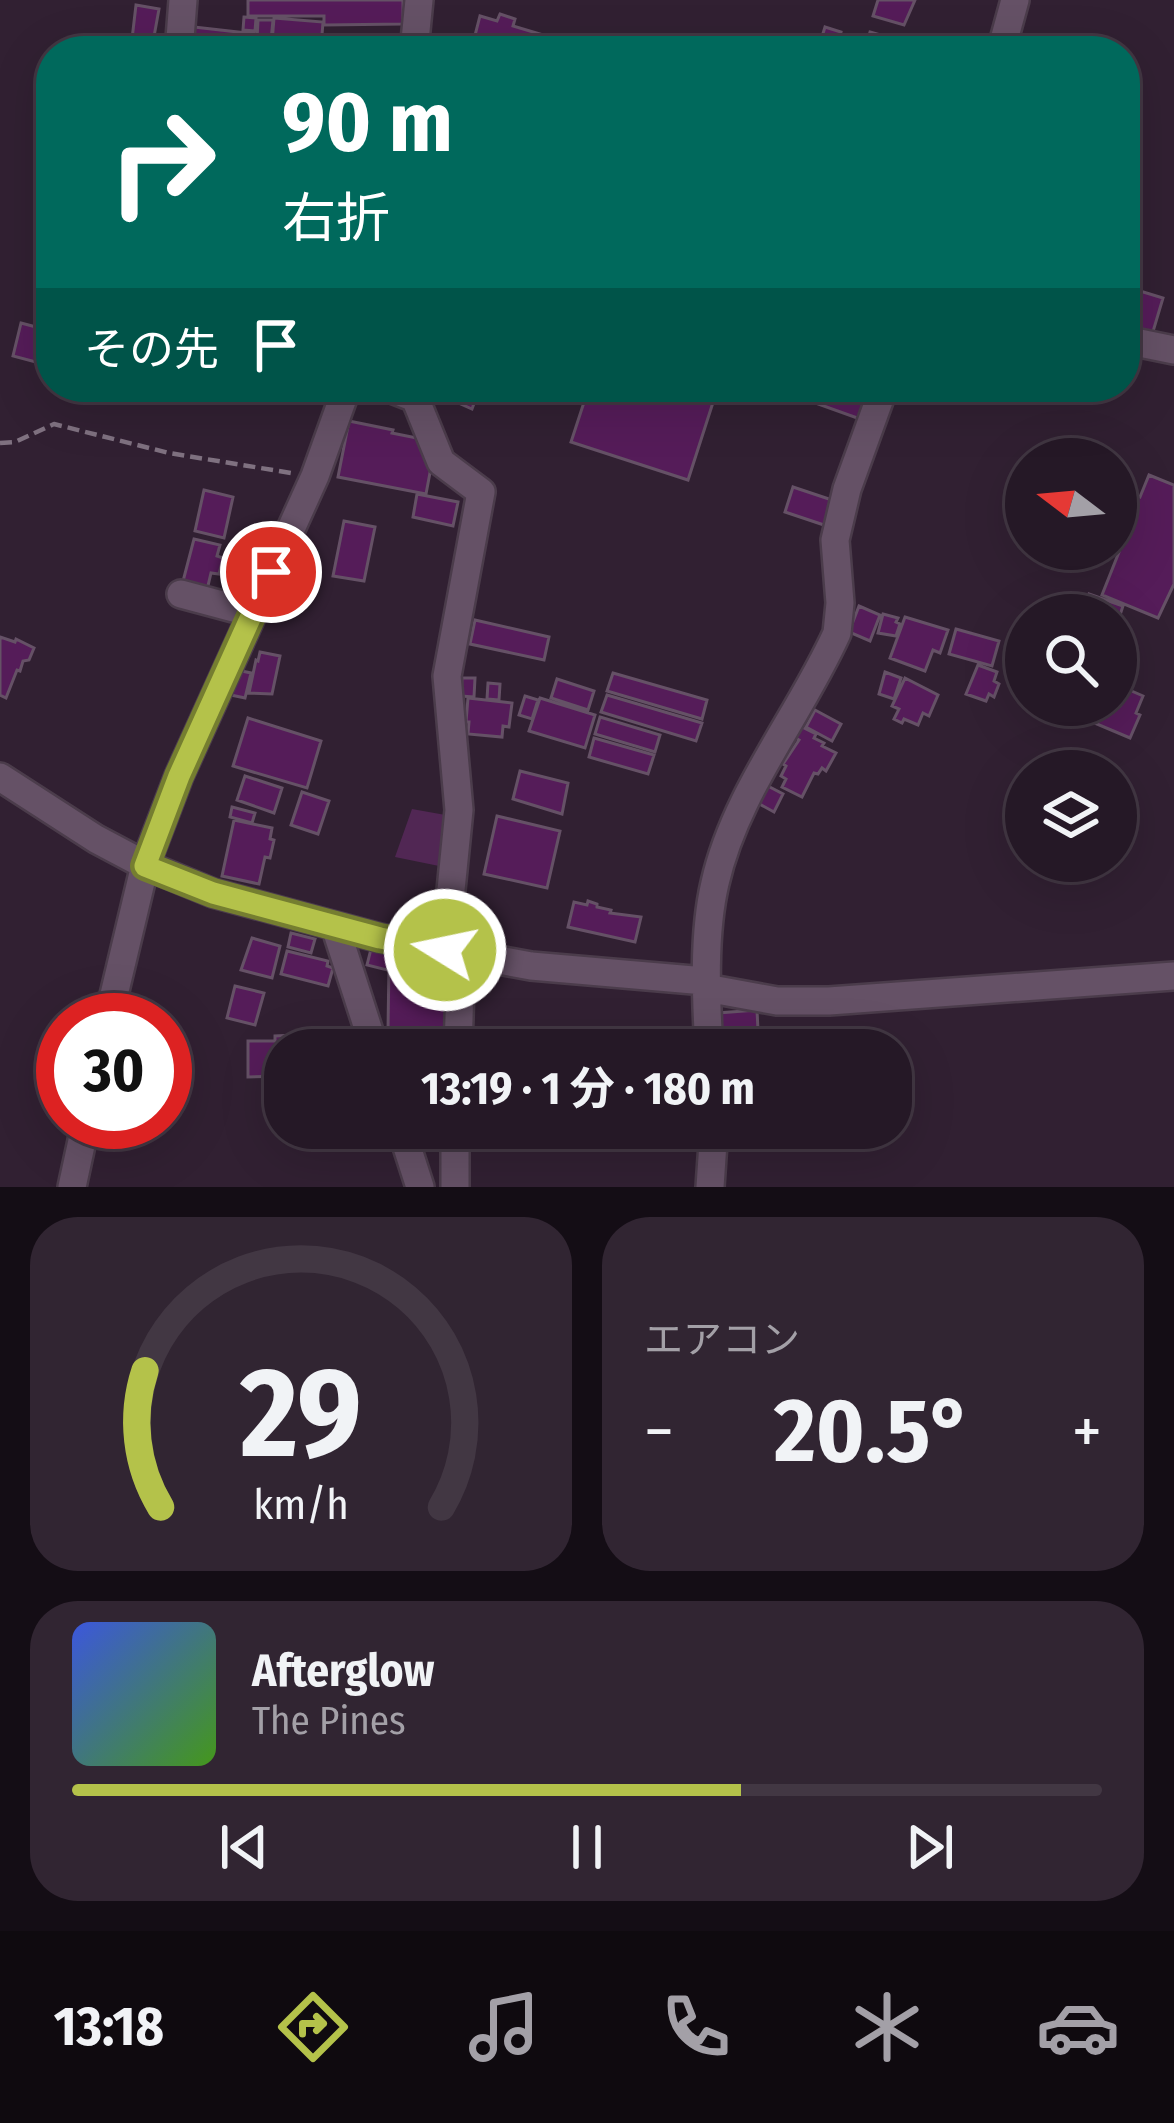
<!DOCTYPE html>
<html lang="ja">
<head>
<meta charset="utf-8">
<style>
	body { margin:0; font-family:"Fira Sans Condensed","Noto Sans JP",sans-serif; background:#312532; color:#f1f3f6; height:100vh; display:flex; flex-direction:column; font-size:45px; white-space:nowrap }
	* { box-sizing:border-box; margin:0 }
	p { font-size:39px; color:#a3a0a7 }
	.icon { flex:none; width:66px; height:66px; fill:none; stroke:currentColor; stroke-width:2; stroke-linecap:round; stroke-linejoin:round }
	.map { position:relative; height:1187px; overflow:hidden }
	.drawer { display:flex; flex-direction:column; gap:30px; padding:30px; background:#140d15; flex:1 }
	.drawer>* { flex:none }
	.hud { position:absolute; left:36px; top:36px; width:1104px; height:366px; border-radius:48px; box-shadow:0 12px 48px #0002,0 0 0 3px #423743; background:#00695c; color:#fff; overflow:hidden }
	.needle { width:78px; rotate:286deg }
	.fabs { position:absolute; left:1005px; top:438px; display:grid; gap:24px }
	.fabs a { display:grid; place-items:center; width:132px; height:132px; border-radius:50%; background:#251826; box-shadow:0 12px 48px #0002,0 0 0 3px #423743; font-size:60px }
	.speed { position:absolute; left:36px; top:993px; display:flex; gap:24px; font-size:60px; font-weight:700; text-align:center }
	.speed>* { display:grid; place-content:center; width:156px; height:156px; border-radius:50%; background:#251826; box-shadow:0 12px 48px #0002,0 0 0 3px #423743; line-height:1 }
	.speed .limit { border:18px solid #d22; background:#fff; color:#111 }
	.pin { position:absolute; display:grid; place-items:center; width:102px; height:102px; color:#fff; margin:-51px; border:6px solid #fff; border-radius:50%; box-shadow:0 3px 12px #0007 }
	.me { position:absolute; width:132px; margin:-66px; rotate:280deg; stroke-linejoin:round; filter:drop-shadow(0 0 9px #0008) }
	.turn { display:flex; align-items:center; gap:42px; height:252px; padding:0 48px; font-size:54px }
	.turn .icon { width:156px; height:156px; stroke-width:2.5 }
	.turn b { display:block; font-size:84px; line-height:102px }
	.then { display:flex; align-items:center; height:114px; padding:0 48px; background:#0003; gap:24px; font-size:45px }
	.big { font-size:90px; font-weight:700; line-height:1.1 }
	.drawer .tile { flex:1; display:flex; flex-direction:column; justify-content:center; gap:18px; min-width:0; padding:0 42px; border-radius:48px; background:#312532 }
	.drawer .dial { align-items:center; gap:0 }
	.dial svg { height:312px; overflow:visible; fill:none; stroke:#423743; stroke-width:7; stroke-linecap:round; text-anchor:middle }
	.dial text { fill:#f1f3f6; stroke:none }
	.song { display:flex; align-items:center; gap:36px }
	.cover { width:144px; height:144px; border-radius:18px; background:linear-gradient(135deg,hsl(230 70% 55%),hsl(100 70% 35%)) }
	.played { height:12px; border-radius:6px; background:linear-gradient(90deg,#b4c24a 65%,#423743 65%) }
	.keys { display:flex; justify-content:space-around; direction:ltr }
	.heat { display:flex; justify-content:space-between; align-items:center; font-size:66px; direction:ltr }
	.drawer .tiles { flex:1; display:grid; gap:30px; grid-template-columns:1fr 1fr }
	.tile:last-child { grid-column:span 2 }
	.trip { position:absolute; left:264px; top:1029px; width:648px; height:120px; border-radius:48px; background:#251826; box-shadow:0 12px 48px #0002,0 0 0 3px #423743; font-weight:700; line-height:120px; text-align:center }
	.menu { display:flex; height:192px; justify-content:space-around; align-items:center; background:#0f0a0f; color:#a3a0a7 }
	.menu .icon { width:84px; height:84px }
	.menu .selected { color:#b4c24a }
	.menu b { font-size:54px; color:#f1f3f6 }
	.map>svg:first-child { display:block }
</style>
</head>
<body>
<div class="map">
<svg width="1174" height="1187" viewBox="0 0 1174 1187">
	<rect width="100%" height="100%" fill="#312032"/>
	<path fill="#512754" d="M412,809L451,816L444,867L395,857Z"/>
	<path fill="#551c59" stroke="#655166" stroke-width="3" d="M248,0H403V24L324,25V16H248Z
		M878,0H915L904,25L873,16Z
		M136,5L159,9L153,42L132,39Z
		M500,14L515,19L513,26L540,34L535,51H471L480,16L497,21Z
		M244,17L256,18L255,31L243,30Z
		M274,18L323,22L321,47L272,43Z
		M258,20H273L271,41L257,40Z
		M194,27L255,34L253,48L251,51H190Z
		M825,27L841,32L838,45L821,40Z
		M870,32L905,42L902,51H865Z
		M1140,291L1163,298L1152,335L1129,328Z
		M21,323L51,331V366L13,356Z
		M448,387H480L472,409L445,397Z
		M589,387H718L688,480L571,442Z
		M812,387H868L860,419L818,404V401L808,398Z
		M349,421L393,430L392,433L422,439L432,462L426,494L338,477Z
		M1149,475L1174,485V584L1158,618L1102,595L1119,552L1111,549H1116V538L1134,494L1140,497Z
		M793,487L832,500L824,525L785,512Z
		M204,490L233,497L224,538L195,531Z
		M417,494L458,502L453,526L413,517Z
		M344,521L375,527L364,581L333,576Z
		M194,539L220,545L217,556L223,558L219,574L211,573L207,590L182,585Z
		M1089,594L1123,606L1117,624L1116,615H1082Z
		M859,606L880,615L870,641L849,632Z
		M883,614L898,618L896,622L900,624L896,636L878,633Z
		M905,617L948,630L940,653L933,650L925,671L890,658Z
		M475,620L549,637L544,660L470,644Z
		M956,629L999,641L992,666L949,654Z
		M0,637L15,642L16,639L34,648L29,660L23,661L20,671L17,670L6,698L0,695Z
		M260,652L280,656L272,694L249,693L256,660L258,661Z
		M978,665L997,672L994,681L999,684L994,697L989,694L986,701L966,694Z
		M237,670L251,673L245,698L231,695Z
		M885,672L901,678L894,699L879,694Z
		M613,673L707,700L702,719L607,691Z
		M462,678H475L474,697L461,696Z
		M905,678L938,695L929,716L923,713L918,725L904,719L902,723L894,719L899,709L892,706Z
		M557,679L594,691L588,710L551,698Z
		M488,683L500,684L499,700L487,699Z
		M1127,689L1143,696L1136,713L1140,715L1130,738L1092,722L1100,705L1120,706Z
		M607,695L702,723L696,741L601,712Z
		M525,696L538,700L532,719L519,715Z
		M468,698L512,703L509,727L503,726L502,737L468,734L469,722H466Z
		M540,698L595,715L585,748L529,731Z
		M1063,705H1098L1093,717Z
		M815,710L841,724L832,741L806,727Z
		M600,717L660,735L655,752L595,734Z
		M248,718L321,741L307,788L233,766Z
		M800,726L816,734L814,738L824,743L822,746L836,753L826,771L822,768L818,774L814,773L802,797L782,787L786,779L781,776L786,766L783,764L799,740L794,737Z
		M594,738L654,755L648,774L589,757Z
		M520,771L568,783L562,814L513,799Z
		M245,776L282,788L274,813L237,800Z
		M764,784L783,794L774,812L754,801Z
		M302,792L329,801L318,834L291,825Z
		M232,807L255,813L252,823L230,817Z
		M497,816L560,831L547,888L484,874Z
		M234,820L272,828L270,839L274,840L270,858L265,857L259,884L222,876Z
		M588,901L597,904V907L611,910L610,913L641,917L635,942L568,927L574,902L587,905Z
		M291,933L315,939L311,953L288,947Z
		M252,938L280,946L272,978L241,970Z
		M372,945L402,953L399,963L388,962L387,970L367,965Z
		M287,951L328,961L327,966L333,968L328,986L281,974Z
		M389,963L450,964L449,1050H400V1030H388Z
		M235,986L264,993L255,1025L227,1018Z
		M757,1010L759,1050H720L718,1013Z
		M295,1035V1040H356V1050H285V1076L248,1077V1041H275V1036Z"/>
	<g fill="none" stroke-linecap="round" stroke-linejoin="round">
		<g stroke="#4b3c4b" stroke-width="32">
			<path id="minor" d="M179,51L183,0
				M414,51L419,0
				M1001,51L1015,0
				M1125,340L1174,350
				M387,387L415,398L441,462L481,492L447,676L459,810L445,950
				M181,594L252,613
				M0,777L96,839L145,865L213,893L380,938L531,966L705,981
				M335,926L375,1050
				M706,988L777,1001H829L1174,976
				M108,1020L145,865L179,776L315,476L347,387
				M458,1050L461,953
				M709,1050C706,998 703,934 715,883C735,793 799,717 837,633L840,603L835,540L847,489L884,387
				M401,1128L420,1187
				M455,1128V1187
				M72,1187L86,1122
				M710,1187L714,1128"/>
		</g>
		<path stroke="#7f7180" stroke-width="4.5" stroke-dasharray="12 6" stroke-linecap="butt" d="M0,443L15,442L54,424L169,453L291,473"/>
		<use href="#minor" stroke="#655166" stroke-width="27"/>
	</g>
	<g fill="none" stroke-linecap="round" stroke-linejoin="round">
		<g stroke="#757e30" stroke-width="30">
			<path id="route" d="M271,572L179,776L145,866L213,893L380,938L445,950"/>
		</g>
		<use href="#route" stroke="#b4c24a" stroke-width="21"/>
	</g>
</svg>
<div class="fabs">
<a><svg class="needle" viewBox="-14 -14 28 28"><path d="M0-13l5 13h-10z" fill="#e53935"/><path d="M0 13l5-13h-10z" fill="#a3a0a7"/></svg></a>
<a><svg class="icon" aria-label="search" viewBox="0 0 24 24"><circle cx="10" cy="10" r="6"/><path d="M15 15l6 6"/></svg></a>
<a><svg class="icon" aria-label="layers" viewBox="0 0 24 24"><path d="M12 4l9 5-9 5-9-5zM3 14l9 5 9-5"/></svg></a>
</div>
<div class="speed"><div class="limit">30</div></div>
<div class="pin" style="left:271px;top:572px;background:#d93025"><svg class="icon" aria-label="arrive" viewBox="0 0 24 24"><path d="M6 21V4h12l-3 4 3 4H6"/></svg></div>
<svg class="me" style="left:445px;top:950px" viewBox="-20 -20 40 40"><circle r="17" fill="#b4c24a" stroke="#fff" stroke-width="3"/><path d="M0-11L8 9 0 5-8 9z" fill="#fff"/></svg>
<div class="trip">13:19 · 1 分 · 180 m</div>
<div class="hud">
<div class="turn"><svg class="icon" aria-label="right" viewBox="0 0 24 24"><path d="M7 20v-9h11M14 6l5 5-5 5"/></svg><div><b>90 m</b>右折</div></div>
<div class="then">その先<svg class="icon" aria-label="arrive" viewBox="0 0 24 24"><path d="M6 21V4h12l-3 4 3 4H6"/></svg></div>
</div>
</div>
<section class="drawer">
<div class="tiles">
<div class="tile dial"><svg viewBox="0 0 100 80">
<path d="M14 69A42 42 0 1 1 86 69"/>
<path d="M14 69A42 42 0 0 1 10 34" stroke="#b4c24a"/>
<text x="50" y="56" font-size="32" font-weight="700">29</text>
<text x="50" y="72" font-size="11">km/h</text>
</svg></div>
<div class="tile"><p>エアコン</p>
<div class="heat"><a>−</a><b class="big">20.5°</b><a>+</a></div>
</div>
<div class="tile">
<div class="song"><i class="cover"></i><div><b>Afterglow</b><p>The Pines</p></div></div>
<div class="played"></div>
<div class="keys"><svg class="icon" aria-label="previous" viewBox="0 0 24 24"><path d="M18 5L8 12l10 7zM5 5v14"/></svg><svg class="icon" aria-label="pause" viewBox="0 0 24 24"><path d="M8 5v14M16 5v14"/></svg><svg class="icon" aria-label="next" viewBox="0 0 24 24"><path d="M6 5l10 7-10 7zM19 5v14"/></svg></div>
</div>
</div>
</section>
<nav class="menu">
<b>13:18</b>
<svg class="icon selected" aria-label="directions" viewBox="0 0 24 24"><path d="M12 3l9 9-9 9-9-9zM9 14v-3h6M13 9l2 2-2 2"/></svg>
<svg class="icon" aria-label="music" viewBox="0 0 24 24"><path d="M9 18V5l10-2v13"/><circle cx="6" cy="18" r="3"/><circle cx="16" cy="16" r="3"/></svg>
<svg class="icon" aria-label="phone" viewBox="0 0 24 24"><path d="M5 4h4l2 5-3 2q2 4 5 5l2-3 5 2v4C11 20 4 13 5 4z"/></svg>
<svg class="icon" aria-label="climate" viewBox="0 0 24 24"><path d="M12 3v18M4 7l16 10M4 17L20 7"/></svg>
<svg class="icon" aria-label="car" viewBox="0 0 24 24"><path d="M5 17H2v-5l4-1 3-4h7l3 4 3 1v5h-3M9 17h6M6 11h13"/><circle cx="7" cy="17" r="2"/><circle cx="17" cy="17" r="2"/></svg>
</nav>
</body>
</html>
